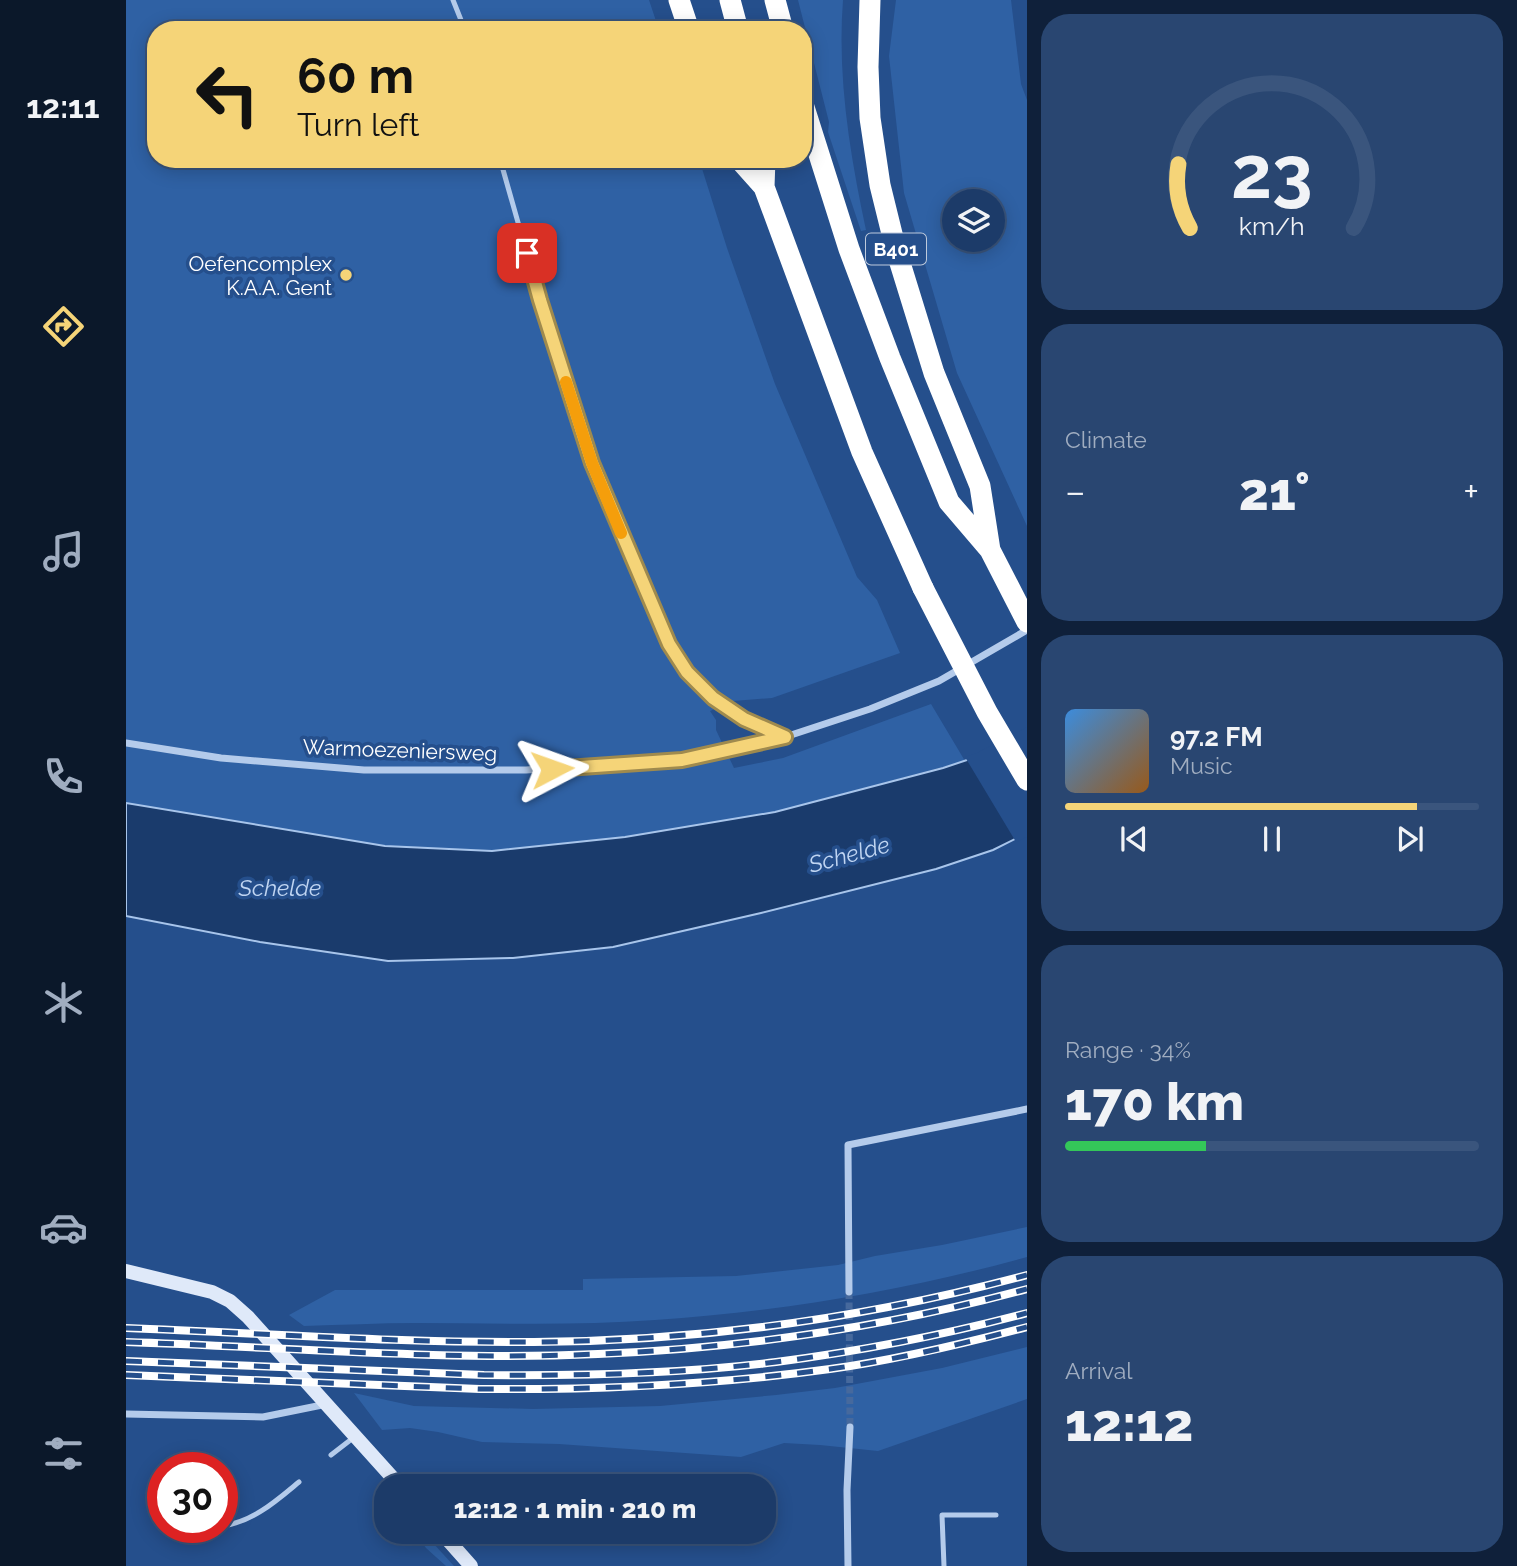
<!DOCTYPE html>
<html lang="en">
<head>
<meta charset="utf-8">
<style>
	body { margin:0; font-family:Raleway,sans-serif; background:#294671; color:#f1f3f6; height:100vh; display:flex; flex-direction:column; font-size:26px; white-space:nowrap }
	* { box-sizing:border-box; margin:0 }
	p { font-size:23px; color:#a0adc0 }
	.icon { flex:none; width:38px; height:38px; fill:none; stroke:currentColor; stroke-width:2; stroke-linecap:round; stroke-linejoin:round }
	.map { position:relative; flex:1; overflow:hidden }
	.sheet { display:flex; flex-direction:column; gap:14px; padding:14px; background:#0f203a; width:490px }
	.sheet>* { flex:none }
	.hud { position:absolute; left:21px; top:21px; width:665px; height:147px; border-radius:28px; box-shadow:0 4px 18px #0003,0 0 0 2px #3a557d; background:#f5d478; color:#111; overflow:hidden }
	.fabs { position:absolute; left:816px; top:189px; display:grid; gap:14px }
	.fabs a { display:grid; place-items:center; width:63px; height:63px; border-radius:50%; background:#1c3b69; box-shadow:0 4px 18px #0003,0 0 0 2px #3a557d; font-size:35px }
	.speed { position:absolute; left:21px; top:1452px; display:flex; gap:14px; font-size:35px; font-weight:700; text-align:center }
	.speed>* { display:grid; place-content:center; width:91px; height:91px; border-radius:50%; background:#1c3b69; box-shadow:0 4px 18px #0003,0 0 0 2px #3a557d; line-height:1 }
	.speed .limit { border:10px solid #d22; background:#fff; color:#111 }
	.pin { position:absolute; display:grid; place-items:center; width:60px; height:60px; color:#fff; margin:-30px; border-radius:14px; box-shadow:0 4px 10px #0006 }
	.me { position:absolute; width:77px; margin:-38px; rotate:86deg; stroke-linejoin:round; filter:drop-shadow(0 0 5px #0008) }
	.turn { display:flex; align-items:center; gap:24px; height:147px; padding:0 35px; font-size:32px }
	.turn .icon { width:91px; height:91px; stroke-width:2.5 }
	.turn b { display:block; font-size:49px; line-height:60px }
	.big { font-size:52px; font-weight:800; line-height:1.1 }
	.sheet .card { flex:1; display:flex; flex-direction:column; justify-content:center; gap:10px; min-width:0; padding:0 24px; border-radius:28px; background:#294671 }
	.sheet .dial { align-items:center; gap:0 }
	.dial svg { height:182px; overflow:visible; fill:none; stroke:#3a557d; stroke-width:7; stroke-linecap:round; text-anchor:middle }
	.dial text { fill:#f1f3f6; stroke:none }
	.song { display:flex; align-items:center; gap:21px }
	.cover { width:84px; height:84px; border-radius:10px; background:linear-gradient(135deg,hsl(210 70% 55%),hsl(30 70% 35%)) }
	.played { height:7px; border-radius:4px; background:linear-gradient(90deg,#f5d478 85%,#3a557d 85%) }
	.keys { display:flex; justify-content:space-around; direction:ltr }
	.heat { display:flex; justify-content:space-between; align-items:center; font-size:38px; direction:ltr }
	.charge { height:10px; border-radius:5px; background:linear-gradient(90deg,#34c759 34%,#3a557d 0) }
	.trip { position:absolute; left:248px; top:1474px; width:402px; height:70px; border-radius:28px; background:#1c3b69; box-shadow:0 4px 18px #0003,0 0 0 2px #3a557d; font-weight:800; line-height:70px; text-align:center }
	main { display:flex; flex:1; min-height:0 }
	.menu { display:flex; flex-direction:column; width:126px; justify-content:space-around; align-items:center; background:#0b182a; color:#a0adc0 }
	.menu .icon { width:49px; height:49px }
	.menu .selected { color:#f5d478 }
	.menu b { font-size:32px; color:#f1f3f6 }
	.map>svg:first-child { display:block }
</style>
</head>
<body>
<main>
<nav class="menu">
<b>12:11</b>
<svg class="icon selected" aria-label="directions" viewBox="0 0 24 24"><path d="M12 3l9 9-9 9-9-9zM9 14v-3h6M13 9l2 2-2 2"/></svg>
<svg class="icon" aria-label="music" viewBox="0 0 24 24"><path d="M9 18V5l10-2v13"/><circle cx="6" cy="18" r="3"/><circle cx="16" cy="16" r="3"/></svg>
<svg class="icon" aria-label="phone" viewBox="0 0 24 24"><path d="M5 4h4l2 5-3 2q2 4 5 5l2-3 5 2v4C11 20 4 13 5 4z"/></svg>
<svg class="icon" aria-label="climate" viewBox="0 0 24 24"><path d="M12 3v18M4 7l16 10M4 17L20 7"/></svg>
<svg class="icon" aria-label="car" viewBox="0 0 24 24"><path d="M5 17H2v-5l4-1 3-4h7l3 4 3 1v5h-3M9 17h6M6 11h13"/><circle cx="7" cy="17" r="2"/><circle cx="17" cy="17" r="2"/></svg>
<svg class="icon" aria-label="filters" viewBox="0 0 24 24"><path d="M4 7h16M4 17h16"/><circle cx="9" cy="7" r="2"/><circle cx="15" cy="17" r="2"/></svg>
</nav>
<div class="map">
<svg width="901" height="1566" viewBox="0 0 901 1566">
	<rect width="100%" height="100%" fill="#254f8c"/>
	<path fill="#2f61a4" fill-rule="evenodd" d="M0,0H523L533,30H30V159H573L601,248L649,384L731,577L751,600L774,653L646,698L607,701L584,711L590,720V730L608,768L657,758L805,704L839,761L649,812L499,837L366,851L259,846L0,803Z
		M672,0H717C711,77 724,155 740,230L735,231L702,132L703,122Z
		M770,0H885L895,84L901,100V526L831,373L778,193L763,56ZM828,201H866V240H828Z
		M901,1227V1257C782,1290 652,1312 529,1320C449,1326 370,1323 290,1323C253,1323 215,1325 178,1326L163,1315L209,1290H457V1279L610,1276L712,1265L749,1256L816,1245Z
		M901,1347V1399L752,1451L694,1445L658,1443L615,1457L433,1444L356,1442L312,1432L284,1428L256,1430L228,1393L288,1406L407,1409L534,1406L650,1395L709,1388L816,1368Z
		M288,1531H296L328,1566H320L300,1548Z"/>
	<path fill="#1a3b6c" stroke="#a8c5eb" stroke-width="2" d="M853,756L901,833L867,850L810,869L635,913L487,947L387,958L262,961L134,942L0,916V803L259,846L366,851L499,837L649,812L817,768Z"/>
	<path fill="#254f8c" d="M901,727V837L890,842L839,757L851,753Z"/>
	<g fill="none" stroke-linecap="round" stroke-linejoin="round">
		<path stroke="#46699d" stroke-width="7" stroke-dasharray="7 3.5" stroke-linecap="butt" d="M723,1292L724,1427"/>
		<path stroke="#b4cbeb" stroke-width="5" d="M327,0L339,30
			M374,159L414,300L466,463L543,644L561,672L587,698L618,719L659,737
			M205,1455L227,1438
			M96,1526C127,1522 150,1501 173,1482
			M80,1528H81
			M818,1566L816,1515H870"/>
		<path stroke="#b4cbeb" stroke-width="7" d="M0,743L95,758L238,770H400L556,760L659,737L744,709L813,681L901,630
			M723,1292L722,1145L901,1109
			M0,1414L137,1417L201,1404
			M722,1566L721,1490L724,1427"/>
		<path stroke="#dfe9f9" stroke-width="14" d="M0,1271L86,1292L104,1301L122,1317L274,1486
			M314,1531L345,1566"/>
		<path stroke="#fff" stroke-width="21" d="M553,0L563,30
			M604,0L612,30
			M649,0L657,30
			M744,0L742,67L744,118L754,185L770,250L808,373L854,486L864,550
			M677,104L723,249L764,358L823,502L864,550L901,622
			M613,159L638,187
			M639,159L638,187L736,452L797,588"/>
		<g stroke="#fff" stroke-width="8">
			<path id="rail" d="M0,1328C136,1333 272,1343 408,1342C574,1341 741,1318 901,1275
				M0,1342C157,1347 315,1361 472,1354C617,1348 761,1327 901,1289
				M0,1361L358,1375C455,1376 553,1374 650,1362C735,1351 818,1335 901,1313
				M0,1375L354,1389C471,1390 588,1385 704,1369C770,1360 836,1344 901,1327"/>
		</g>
		<use href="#rail" stroke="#254f8c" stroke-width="5" stroke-dasharray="16" stroke-linecap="butt"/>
		<path stroke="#fff" stroke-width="21" d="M797,588L861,712L901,780"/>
	</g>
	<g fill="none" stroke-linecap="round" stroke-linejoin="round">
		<g stroke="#9f8a4e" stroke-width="18">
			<path id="route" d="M401,253L414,300L466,463L543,644L561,672L587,698L618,719L659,737L556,760L426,769"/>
		</g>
		<use href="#route" stroke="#f5d478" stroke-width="12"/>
		<path stroke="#f59e0b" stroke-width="12" d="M440,382L466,463L495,533"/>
	</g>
	<circle fill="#f5d478" stroke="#254f8c" stroke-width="2.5" cx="220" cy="275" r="7"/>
	<g text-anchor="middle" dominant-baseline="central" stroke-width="7" stroke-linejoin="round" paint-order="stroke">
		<rect fill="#254f8c" stroke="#becadc" stroke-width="2" x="740" y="233.5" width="60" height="31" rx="5"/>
		<g font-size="19" font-weight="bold" fill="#fff">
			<text x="770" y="249">B401</text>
		</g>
		<g font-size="21" fill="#fff" stroke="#254f8c" text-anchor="end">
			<text x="206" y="263">Oefencomplex<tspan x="206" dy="24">K.A.A. Gent</tspan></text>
		</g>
		<g font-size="21" fill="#fff" stroke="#254f8c">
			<text transform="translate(274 750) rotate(2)">Warmoezeniersweg</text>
		</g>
		<g font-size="23" font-style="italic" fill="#c0d5f2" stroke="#254f8c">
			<text transform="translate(723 854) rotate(-15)">Schelde</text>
			<text x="154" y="887">Schelde</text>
		</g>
	</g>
</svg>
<div class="fabs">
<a><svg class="icon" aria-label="layers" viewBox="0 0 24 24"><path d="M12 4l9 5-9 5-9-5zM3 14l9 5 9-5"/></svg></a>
</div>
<div class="speed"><div class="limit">30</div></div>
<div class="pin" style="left:401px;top:253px;background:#d93025"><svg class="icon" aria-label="arrive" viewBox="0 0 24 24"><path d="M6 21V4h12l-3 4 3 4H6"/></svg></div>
<svg class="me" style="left:426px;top:769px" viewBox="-20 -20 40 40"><path d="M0-17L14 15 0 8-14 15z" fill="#f5d478" stroke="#fff" stroke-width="4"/></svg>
<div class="trip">12:12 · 1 min · 210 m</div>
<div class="hud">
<div class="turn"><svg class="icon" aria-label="left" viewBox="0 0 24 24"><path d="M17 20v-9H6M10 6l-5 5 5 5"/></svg><div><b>60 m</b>Turn left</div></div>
</div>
</div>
<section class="sheet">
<div class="card dial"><svg viewBox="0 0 100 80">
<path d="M14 69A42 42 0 1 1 86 69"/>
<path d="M14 69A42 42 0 0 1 9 41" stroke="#f5d478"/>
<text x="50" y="56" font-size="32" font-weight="700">23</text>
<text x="50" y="72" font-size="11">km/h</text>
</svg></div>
<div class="card"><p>Climate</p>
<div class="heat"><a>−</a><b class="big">21°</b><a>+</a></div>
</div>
<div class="card">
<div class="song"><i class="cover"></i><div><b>97.2 FM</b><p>Music</p></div></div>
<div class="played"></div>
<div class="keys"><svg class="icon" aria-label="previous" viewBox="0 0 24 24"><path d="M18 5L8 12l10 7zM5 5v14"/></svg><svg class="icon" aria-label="pause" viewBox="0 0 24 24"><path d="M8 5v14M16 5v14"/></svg><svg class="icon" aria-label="next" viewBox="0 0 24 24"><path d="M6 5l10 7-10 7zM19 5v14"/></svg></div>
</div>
<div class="card"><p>Range · 34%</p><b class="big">170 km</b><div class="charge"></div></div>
<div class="card"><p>Arrival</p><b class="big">12:12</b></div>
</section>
</main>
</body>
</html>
